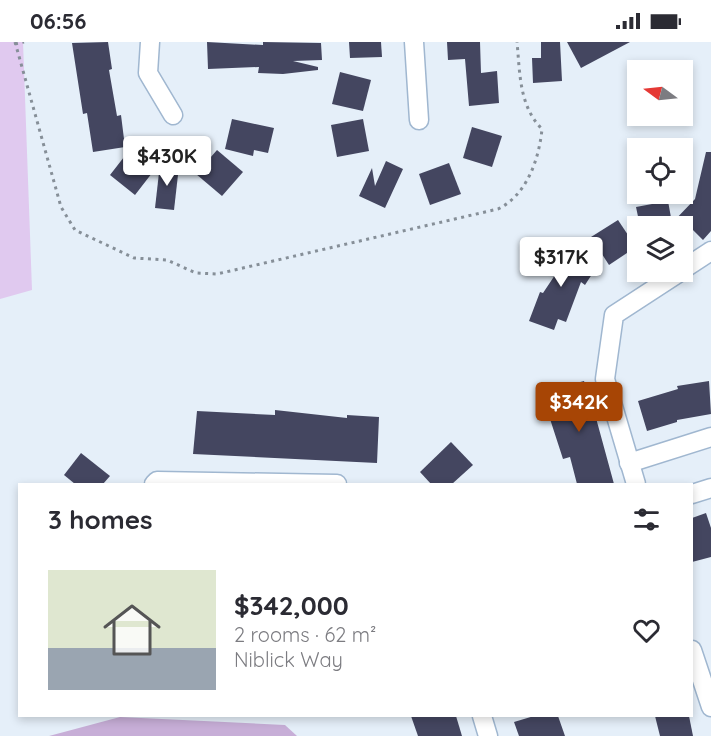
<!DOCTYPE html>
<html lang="en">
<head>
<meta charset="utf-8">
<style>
  body { margin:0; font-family:Quicksand,sans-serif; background:#f2f2f3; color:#2b2b33; height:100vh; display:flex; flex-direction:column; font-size:22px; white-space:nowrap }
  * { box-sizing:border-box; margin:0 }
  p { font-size:20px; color:#7c7c81 }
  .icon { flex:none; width:33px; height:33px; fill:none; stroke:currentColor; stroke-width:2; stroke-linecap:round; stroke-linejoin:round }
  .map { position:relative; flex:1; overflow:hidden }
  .sheet { position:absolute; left:18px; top:441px; width:675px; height:234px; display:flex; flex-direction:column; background:#fff; border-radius:0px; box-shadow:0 3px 9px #0003 }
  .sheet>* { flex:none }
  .needle { width:39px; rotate:285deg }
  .buttons { position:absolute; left:627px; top:18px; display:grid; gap:12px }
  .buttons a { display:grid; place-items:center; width:66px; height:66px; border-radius:0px; background:#fff; box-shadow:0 3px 9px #0003; font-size:30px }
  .price { position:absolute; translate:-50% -51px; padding:0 14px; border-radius:6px; background:#fff; color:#222; font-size:20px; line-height:39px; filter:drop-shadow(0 2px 3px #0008) }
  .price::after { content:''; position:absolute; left:50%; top:36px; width:18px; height:14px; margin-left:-9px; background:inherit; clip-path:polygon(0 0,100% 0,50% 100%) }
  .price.on { background:#a74505; color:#fff }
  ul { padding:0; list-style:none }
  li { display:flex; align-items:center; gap:18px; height:150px; padding:0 30px }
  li+li { border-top:2px solid #e1e1e2 }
  li span { display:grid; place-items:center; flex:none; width:168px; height:120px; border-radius:0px; color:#555 }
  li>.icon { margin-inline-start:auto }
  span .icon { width:72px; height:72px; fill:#fffc; stroke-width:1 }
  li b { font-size:26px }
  h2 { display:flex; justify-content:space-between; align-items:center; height:72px; padding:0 30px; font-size:26px }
  .status { display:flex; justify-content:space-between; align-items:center; height:42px; padding:0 30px; background:#fff; direction:ltr }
  .status svg { height:16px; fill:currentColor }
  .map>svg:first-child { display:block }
  .green { fill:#e0c9ef }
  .forest { fill:#c7aed7 }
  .building { fill:#444660 }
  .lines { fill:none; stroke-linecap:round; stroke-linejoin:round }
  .minor-casing { stroke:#a0b7d0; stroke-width:21 }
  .path { stroke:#868f98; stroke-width:3; stroke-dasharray:3 4.5; stroke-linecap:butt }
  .minor { stroke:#fff; stroke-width:18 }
</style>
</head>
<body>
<div class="status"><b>06:56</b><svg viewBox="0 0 49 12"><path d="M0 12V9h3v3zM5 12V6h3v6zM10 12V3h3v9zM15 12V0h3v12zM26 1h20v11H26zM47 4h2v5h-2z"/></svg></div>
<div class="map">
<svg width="711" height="694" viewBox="0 0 711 694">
  <rect width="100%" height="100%" fill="#e5eff9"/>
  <path class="green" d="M0 0H23L32 248 0 257Z"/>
  <path class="forest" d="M120 675 285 683 297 694H49Z"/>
  <g class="building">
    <path d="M108 0 112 27 109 28 117 74 121 73 125 105 93 110 87 71 83 72 72 1Z"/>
    <path d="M207 0 263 3V0L321 1 322 18 293 19 318 25V28L283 32 258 31 259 25 208 27Z"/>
    <path d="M349 0H381L382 15 350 16Z"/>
    <path d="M447 0H480L481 31 497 29 499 61 469 64 465 17 448 18Z"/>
    <path d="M541 0H560L562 39 533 41 532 16H541Z"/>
    <path d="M567 0H630L581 26Z"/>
    <path d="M340 30 371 38 363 69 332 62Z"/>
    <path d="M232 77 274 86 268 111 254 108 253 114 225 107Z"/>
    <path d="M363 77 369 109 337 115 331 83Z"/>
    <path d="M472 85 502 94 492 125 463 116Z"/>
    <path d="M131 106 149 121 159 122 135 153 110 133Z"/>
    <path d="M217 108 243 130 222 154 196 132Z"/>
    <path d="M706 110H711V189L703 198 689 184H640L636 165 668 159 672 181 695 157Z"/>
    <path d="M386 119 403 127 385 166 359 154 372 126 375 144Z"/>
    <path d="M449 121 461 152 430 163 419 132Z"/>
    <path d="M160 122 179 124 174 168 155 166Z"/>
    <path d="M618 178 636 205 609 223 591 195Z"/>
    <path d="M561 201 596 226 585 243 581 240 566 280 558 277 554 288 529 279 540 250 543 251 557 230 546 223Z"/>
    <path d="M584 339 596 376 614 442H577L570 415 563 417 551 380 543 350Z"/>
    <path d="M709 339 711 372 677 378V380L647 389 638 359 678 347 677 344Z"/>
    <path d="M275 368 347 376V373L379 375 377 421 193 412 197 369 275 373Z"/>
    <path d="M451 400 473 423 452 442H431L420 430Z"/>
    <path d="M81 411 110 434 103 442H75L64 433Z"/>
    <path d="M706 471 711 486V515L692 520V476Z"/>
    <path d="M411 674H456L462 694H418Z"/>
    <path d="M534 674H558L565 694H519L514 680Z"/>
    <path d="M655 674H689L693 694H660Z"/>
  </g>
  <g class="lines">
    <defs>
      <g id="minor">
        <path d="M150 0 148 31 173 73"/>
        <path d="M414 0 419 78"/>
        <path d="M682 228 711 209"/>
        <path d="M629 421 711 395"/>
        <path d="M154 442 157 439 337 442"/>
        <path d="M636 442 605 337 614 273 680 230"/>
        <path d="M692 452 711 446"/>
        <path d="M692 608 711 665"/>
        <path d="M482 674 488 694"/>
      </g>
    </defs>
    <use href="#minor" class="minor-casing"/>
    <g class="path">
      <path d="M15 0 61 165 75 188 134 216 167 218 196 231 217 232 498 167C527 153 539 117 542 87 519 64 520 31 517 0"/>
      <path d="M15 2 24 0"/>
    </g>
    <use href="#minor" class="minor"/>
  </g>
</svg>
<div class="buttons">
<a><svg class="needle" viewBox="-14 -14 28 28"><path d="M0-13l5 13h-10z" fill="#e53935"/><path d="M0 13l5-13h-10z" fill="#7c7c81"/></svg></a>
<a><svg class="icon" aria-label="locate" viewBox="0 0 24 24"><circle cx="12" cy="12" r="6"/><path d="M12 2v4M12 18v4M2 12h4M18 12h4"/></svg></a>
<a><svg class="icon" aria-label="layers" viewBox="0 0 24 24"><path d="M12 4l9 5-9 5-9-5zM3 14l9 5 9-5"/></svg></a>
</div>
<b class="price" style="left:167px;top:145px">$430K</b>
<b class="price" style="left:561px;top:246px">$317K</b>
<b class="price on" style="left:579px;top:391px">$342K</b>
<section class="sheet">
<h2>3 homes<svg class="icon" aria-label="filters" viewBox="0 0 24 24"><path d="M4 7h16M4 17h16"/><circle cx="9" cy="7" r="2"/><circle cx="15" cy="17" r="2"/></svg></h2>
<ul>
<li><span style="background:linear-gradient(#dfe7d0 65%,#9aa5b1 0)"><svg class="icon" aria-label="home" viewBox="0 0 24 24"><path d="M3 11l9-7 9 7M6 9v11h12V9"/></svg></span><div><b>$342,000</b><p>2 rooms · 62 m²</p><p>Niblick Way</p></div><svg class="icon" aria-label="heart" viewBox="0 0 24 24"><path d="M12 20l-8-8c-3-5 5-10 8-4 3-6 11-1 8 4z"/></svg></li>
</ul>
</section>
</div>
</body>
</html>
